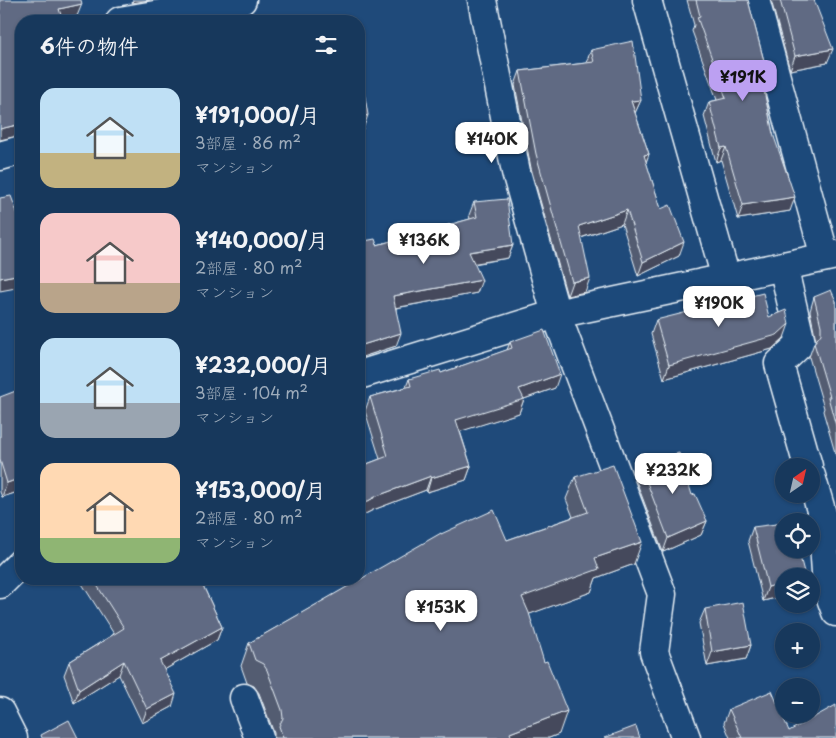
<!DOCTYPE html>
<html lang="ja">
<head>
<meta charset="utf-8">
<style>
  body { margin:0; font-family:"Playpen Sans","Klee One",sans-serif; background:#244365; color:#f1f3f6; height:100vh; display:flex; flex-direction:column; font-size:19px; white-space:nowrap }
  * { box-sizing:border-box; margin:0 }
  p { font-size:16px; color:#9eacbb }
  .icon { flex:none; width:28px; height:28px; fill:none; stroke:currentColor; stroke-width:2; stroke-linecap:round; stroke-linejoin:round }
  .map { position:relative; flex:1; overflow:hidden }
  .details { position:absolute; left:15px; top:15px; width:350px; height:570px; display:flex; flex-direction:column; background:#17385c; border-radius:20px; box-shadow:0 1px 4px #0004,0 0 0 1px #365272 }
  .details>* { flex:none }
  .needle { width:32px; rotate:34deg }
  .buttons { position:absolute; left:775px; top:458px; display:grid; gap:10px }
  .buttons a { display:grid; place-items:center; width:45px; height:45px; border-radius:50%; background:#17385c; box-shadow:0 1px 4px #0004,0 0 0 1px #365272; font-size:25px }
  .price { position:absolute; translate:-50% -42px; padding:0 11px; border-radius:10px; background:#fff; color:#222; font-size:16px; line-height:32px; filter:drop-shadow(0 1px 2px #0008) }
  .price::after { content:''; position:absolute; left:50%; top:30px; width:15px; height:11px; margin-left:-8px; background:inherit; clip-path:polygon(0 0,100% 0,50% 100%) }
  .price.selected { background:#bca0f2; color:#111 }
  ul { padding:0; list-style:none }
  li { display:flex; align-items:center; gap:15px; height:125px; padding:0 25px }
  li span { display:grid; place-items:center; flex:none; width:140px; height:100px; border-radius:15px; color:#555 }
  li>.icon { margin-inline-start:auto }
  span .icon { width:60px; height:60px; fill:#fffc; stroke-width:1 }
  li b { font-size:21px }
  h2 { display:flex; justify-content:space-between; align-items:center; height:60px; padding:0 25px; font-size:21px }
  .map>svg:first-child { display:block }
  .lines { fill:none; stroke-linecap:round; stroke-linejoin:round }
  .street-casing { stroke:#e8f1f8; stroke-width:31 }
  .street { stroke:#1f4a7a; stroke-width:28 }
  .wall { fill:#535b71; stroke:#e8f1f8 }
  .shaded-wall { fill:#444a5c; stroke:#e8f1f8 }
  .building { fill:#616a83; stroke:#e8f1f8 }
</style>
</head>
<body>
<div class="map">
<svg width="836" height="738" viewBox="0 0 836 738">
  <rect width="100%" height="100%" fill="#1f4a7a"/>
  <filter id="ink" filterUnits="userSpaceOnUse"><feTurbulence type="fractalNoise" baseFrequency=".02" numOctaves="2"/><feDisplacementMap in="SourceGraphic" scale="10" xChannelSelector="R" yChannelSelector="G"/><feConvolveMatrix kernelMatrix="1 2 1 2 8 2 1 2 1" color-interpolation-filters="sRGB"/></filter>
  <g filter="url(#ink)">
    <g class="lines">
      <defs>
        <g id="street">
          <path d="M482 0 516 172 556 314 662 594 654 652 686 738"/>
          <path d="M647 0 726 278"/>
          <path d="M755 0 825 257"/>
          <path d="M120 21 242 0"/>
          <path d="M0 156 21 150"/>
          <path d="M783 266 801 343 779 364 808 466"/>
          <path d="M359 375 556 314 836 255"/>
          <path d="M811 476 822 514 827 587 836 612"/>
          <path d="M0 584 21 563"/>
          <path d="M244 698 259 738"/>
          <path d="M0 712 13 738"/>
        </g>
      </defs>
      <use href="#street" class="street-casing"/>
      <use href="#street" class="street"/>
    </g>
    <g class="wall">
      <path d="M687 0H748L764 61 760 73 790 211 738 219 721 160 716 162 704 116 709 102 717 100 692 31 694 25Z"/>
      <path d="M771 0H814L827 63 790 70Z"/>
      <path d="M591 50 641 100 635 113 649 154 646 162 661 209 679 256 638 276 622 224 581 238 585 292 567 296 531 168 515 85 520 71 586 63Z"/>
      <path d="M474 202 513 245 508 258 474 264 477 293 396 308V346L359 358V242L377 245 470 219 469 215Z"/>
      <path d="M814 297 836 301V456L823 411 824 408 809 357 814 343 816 340 810 311Z"/>
      <path d="M769 317 784 338 772 349 664 379 651 334 656 320Z"/>
      <path d="M510 342 555 388 524 399 519 413 460 431 471 466 466 480 427 492 426 490 373 510 359 517V467L380 459 365 411 370 397 406 387 409 379 441 373 507 350Z"/>
      <path d="M0 397 21 491 2 497 0 492Z"/>
      <path d="M640 464 692 495 707 521 701 535 663 552 635 478Z"/>
      <path d="M575 477 634 564 596 578 591 592 529 614 559 734 549 738H274V733L259 693 254 686 247 683 241 666 249 643 441 534 507 540 573 517 566 499Z"/>
      <path d="M753 527 784 576V596L763 601 748 541Z"/>
      <path d="M79 579H200L222 627 217 640 164 670 172 707 142 723 119 675 74 703 64 675 69 662 114 634Z"/>
      <path d="M705 609 751 645 746 659 707 666 699 623Z"/>
      <path d="M729 709 789 731 836 738H730L724 723Z"/>
    </g>
    <g class="shaded-wall">
      <path d="M133 0H150L132 3Z"/>
      <path d="M82 4 77 16 54 21 59 9Z"/>
      <path d="M833 49 827 63 790 70 795 56Z"/>
      <path d="M764 61 759 75 758 62Z"/>
      <path d="M641 100 635 113 631 101Z"/>
      <path d="M368 115 363 129 359 131V119Z"/>
      <path d="M21 124V135L0 140V129Z"/>
      <path d="M726 147 721 160 716 162 721 148Z"/>
      <path d="M649 154 644 168V155Z"/>
      <path d="M795 197 790 211 738 219 743 205Z"/>
      <path d="M627 210 622 224 574 240 579 226Z"/>
      <path d="M684 242 679 256 638 276 643 262Z"/>
      <path d="M513 245 508 258 464 265 469 252Z"/>
      <path d="M21 274V287L0 291V278Z"/>
      <path d="M590 278 585 292 567 296 572 282Z"/>
      <path d="M482 280 477 293 389 309 393 296Z"/>
      <path d="M789 324 784 338 772 349 664 379 669 365Z"/>
      <path d="M401 333 396 346 359 358V346Z"/>
      <path d="M560 374 555 388 524 399 519 413 452 434 456 420 519 389Z"/>
      <path d="M471 466 466 480 427 492 431 478Z"/>
      <path d="M431 476 426 490 373 510 359 517V506L377 496Z"/>
      <path d="M21 478V491L2 497 7 483Z"/>
      <path d="M707 521 701 535 663 552 668 538Z"/>
      <path d="M642 542 634 564 596 578 591 592 513 620 522 597 595 558Z"/>
      <path d="M784 583V596L763 601 768 587Z"/>
      <path d="M222 627 217 640 155 675 160 661Z"/>
      <path d="M751 645 746 659 707 666 712 652Z"/>
      <path d="M124 661 119 675 74 703 79 690Z"/>
      <path d="M176 694 172 707 142 723 147 709Z"/>
      <path d="M567 711 559 734 549 738H508L510 733Z"/>
    </g>
    <g class="building">
      <path d="M0 0H81L82 4 59 9 63 21H21V124L0 129Z"/>
      <path d="M696 0H748L764 61 758 62 773 134 795 197 743 205 726 147 721 148 709 102 726 98 697 17 700 16Z"/>
      <path d="M780 0H814L833 49 795 56Z"/>
      <path d="M633 41 641 100 631 101 649 154 644 155 661 209 670 205 684 242 643 262 627 210 579 226 590 278 572 282 536 154 520 71 594 62 591 50Z"/>
      <path d="M362 78 368 115 359 119V79Z"/>
      <path d="M11 196 21 223V274L0 278V198Z"/>
      <path d="M507 199 513 245 469 252 482 280 393 296 401 333 359 346V242L375 239 377 245 477 217 474 202Z"/>
      <path d="M831 290 836 301V426L828 397H830L814 343 821 334V326L814 297Z"/>
      <path d="M763 293 769 317 786 310 789 324 777 335 669 365 656 320Z"/>
      <path d="M544 330 560 374 519 389 524 399 456 420 471 466 431 478V476L377 496 359 506V467L388 456 370 397 411 386 409 379 440 370 441 373 512 348 510 342Z"/>
      <path d="M21 389V478L7 483 0 460V397Z"/>
      <path d="M679 453 692 495 695 494 707 521 668 538 640 464Z"/>
      <path d="M613 465 642 542 595 558 599 569 522 597 529 613 544 662 547 661 567 711 510 733 512 738H283L279 726 283 718 282 710 267 670 263 664 255 660 249 643 441 533V534L494 510 507 540 588 512 575 477Z"/>
      <path d="M784 523V549H798L805 576H784V583L768 587 753 527Z"/>
      <path d="M93 579H200L222 627 160 661 176 694 147 709 124 661 79 690 69 662 124 628Z"/>
      <path d="M743 602 751 645 712 652 705 609Z"/>
      <path d="M772 691 789 731 836 705V738H742L729 709Z"/>
      <path d="M69 720 78 738H42L41 735Z"/>
      <path d="M636 726 640 738H604Z"/>
    </g>
  </g>
</svg>
<div class="buttons">
<a><svg class="needle" viewBox="-14 -14 28 28"><path d="M0-13l5 13h-10z" fill="#e53935"/><path d="M0 13l5-13h-10z" fill="#9eacbb"/></svg></a>
<a><svg class="icon" aria-label="locate" viewBox="0 0 24 24"><circle cx="12" cy="12" r="6"/><path d="M12 2v4M12 18v4M2 12h4M18 12h4"/></svg></a>
<a><svg class="icon" aria-label="layers" viewBox="0 0 24 24"><path d="M12 4l9 5-9 5-9-5zM3 14l9 5 9-5"/></svg></a>
<a>+</a>
<a>−</a>
</div>
<b class="price selected" style="left:743px;top:102px">¥191K</b>
<b class="price" style="left:492px;top:164px">¥140K</b>
<b class="price" style="left:424px;top:265px">¥136K</b>
<b class="price" style="left:719px;top:328px">¥190K</b>
<b class="price" style="left:673px;top:495px">¥232K</b>
<b class="price" style="left:441px;top:632px">¥153K</b>
<section class="details">
<h2>6件の物件<svg class="icon" aria-label="filters" viewBox="0 0 24 24"><path d="M4 7h16M4 17h16"/><circle cx="9" cy="7" r="2"/><circle cx="15" cy="17" r="2"/></svg></h2>
<ul>
<li><span style="background:linear-gradient(#bfe0f5 65%,#c2b280 0)"><svg class="icon" aria-label="home" viewBox="0 0 24 24"><path d="M3 11l9-7 9 7M6 9v11h12V9"/></svg></span><div><b>¥191,000/月</b><p>3部屋 · 86 m²</p><p>マンション</p></div></li>
<li><span style="background:linear-gradient(#f6c9c9 70%,#b9a48a 0)"><svg class="icon" aria-label="home" viewBox="0 0 24 24"><path d="M3 11l9-7 9 7M6 9v11h12V9"/></svg></span><div><b>¥140,000/月</b><p>2部屋 · 80 m²</p><p>マンション</p></div></li>
<li><span style="background:linear-gradient(#bfe0f5 65%,#9aa5b1 0)"><svg class="icon" aria-label="home" viewBox="0 0 24 24"><path d="M3 11l9-7 9 7M6 9v11h12V9"/></svg></span><div><b>¥232,000/月</b><p>3部屋 · 104 m²</p><p>マンション</p></div></li>
<li><span style="background:linear-gradient(#ffd9b3 75%,#8fb573 0)"><svg class="icon" aria-label="home" viewBox="0 0 24 24"><path d="M3 11l9-7 9 7M6 9v11h12V9"/></svg></span><div><b>¥153,000/月</b><p>2部屋 · 80 m²</p><p>マンション</p></div></li>
</ul>
</section>
</div>
</body>
</html>
